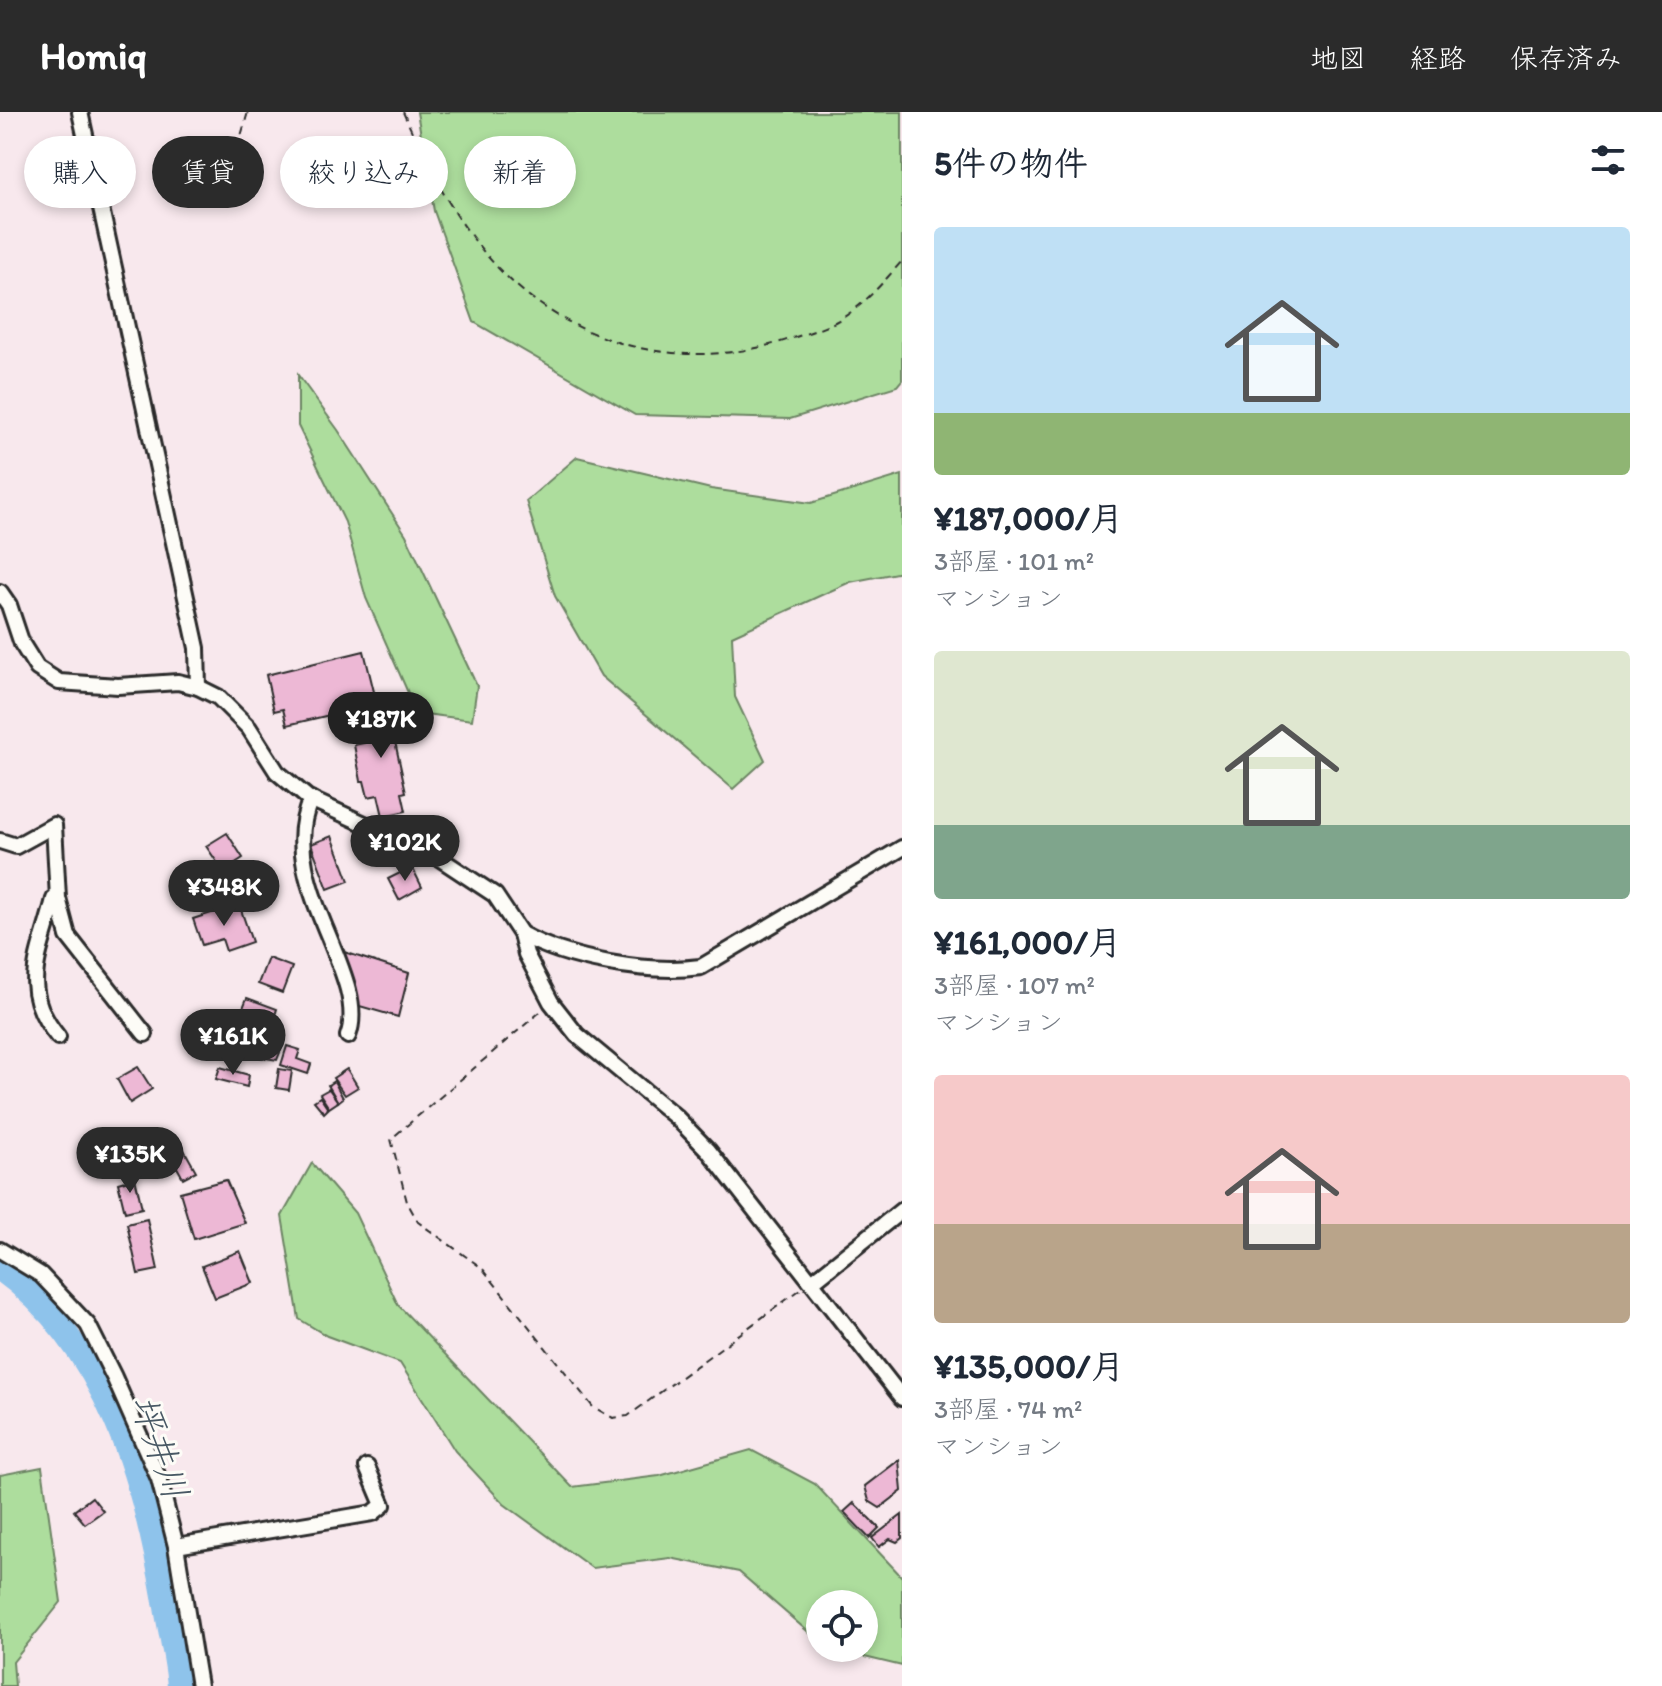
<!DOCTYPE html>
<html lang="ja">
<head>
<meta charset="utf-8">
<style>
  body { margin:0; font-family:Itim,"Klee One",sans-serif; background:#f6f6f7; color:#1f2937; height:100vh; display:flex; flex-direction:column; font-size:30px; white-space:nowrap }
  * { box-sizing:border-box; margin:0 }
  p { font-size:26px; color:#747a83 }
  .icon { flex:none; width:44px; height:44px; fill:none; stroke:currentColor; stroke-width:2; stroke-linecap:round; stroke-linejoin:round }
  .map { position:relative; flex:1; overflow:hidden }
  .details { display:flex; flex-direction:column; background:#fff; width:760px }
  .details>* { flex:none }
  .guide { position:absolute; left:24px; top:24px; width:758px; height:72px; display:flex; gap:16px }
  .controls { position:absolute; left:806px; top:1478px; display:grid; gap:16px }
  .controls a { display:grid; place-items:center; width:72px; height:72px; border-radius:50%; background:#fff; box-shadow:0 4px 12px #0003; font-size:40px }
  .price { position:absolute; translate:-50% -68px; padding:0 18px; border-radius:28px; background:#2b2b2b; color:#fff; font-size:26px; line-height:52px; filter:drop-shadow(0 2px 4px #0008) }
  .price::after { content:''; position:absolute; left:50%; top:48px; width:24px; height:18px; margin-left:-12px; background:inherit; clip-path:polygon(0 0,100% 0,50% 100%) }
  .price.current { background:#222; color:#fff }
  ul { padding:0; list-style:none }
  li { display:grid; align-content:center; gap:16px; height:424px; padding:0 32px }
  li span { display:grid; place-items:center; height:248px; border-radius:8px; color:#555 }
  li>.icon { margin-inline-start:auto }
  span .icon { width:144px; height:144px; fill:#fffc; stroke-width:1 }
  li b { font-size:34px }
  h2 { display:flex; justify-content:space-between; align-items:center; height:96px; padding:0 32px; font-size:34px }
  .tag { padding:0 28px; border-radius:36px; background:#fff; box-shadow:0 4px 12px #0003; font-size:28px; line-height:72px }
  .tag.current { background:#2b2b2b; color:#fff }
  header { display:flex; align-items:center; gap:48px; box-sizing:border-box; height:112px; padding:0 40px; background:#2b2b2b; color:#fff }
  header strong { font-size:38px }
  nav { display:flex; gap:44px; margin-inline-start:auto; font-size:28px }
  main { display:flex; flex:1; min-height:0 }
  .map>svg:first-child { display:block }
  .green { fill:#addd9d; stroke:#6c8464; stroke-width:2 }
  .lines { fill:none; stroke-linecap:round; stroke-linejoin:round }
  .river { stroke:#8ec3eb; stroke-width:24 }
  .building { fill:#edb8d5; stroke:#2b2b2b; stroke-width:2 }
  .street-casing { stroke:#2b2b2b; stroke-width:20 }
  .path { stroke:#2b2b2b; stroke-width:2; stroke-dasharray:8 6; stroke-linecap:butt }
  .street { stroke:#fdfcf7; stroke-width:14 }
  .labels { text-anchor:middle; dominant-baseline:central; stroke-width:6; stroke-linejoin:round; paint-order:stroke }
  .water-label { font-size:36px; font-style:italic; fill:#495965; stroke:#fdfcf7 }
</style>
</head>
<body>
<header>
<strong>Homiq</strong>
<nav><a>地図</a><a>経路</a><a>保存済み</a></nav>
</header>
<main>
<div class="map">
<svg width="902" height="1574" viewBox="0 0 902 1574">
  <rect width="100%" height="100%" fill="#f8e8ed"/>
  <filter id="ink" filterUnits="userSpaceOnUse"><feTurbulence type="fractalNoise" baseFrequency=".0125" numOctaves="2"/><feDisplacementMap in="SourceGraphic" scale="16" xChannelSelector="R" yChannelSelector="G"/><feConvolveMatrix kernelMatrix="1 2 1 2 8 2 1 2 1" color-interpolation-filters="sRGB"/></filter>
  <g filter="url(#ink)">
    <g class="green">
      <path d="M417 0H902V268L897 274 790 307 635 303 474 210 434 99Z"/>
      <path d="M298 263 338 318 406 423 477 574 472 608 417 601 366 486 345 410 298 314Z"/>
      <path d="M577 345 711 377 811 391 902 363V460L850 470 732 524 735 585 765 648 733 677 601 564 555 484 526 389Z"/>
      <path d="M312 1051 355 1101 398 1193 572 1375 659 1364 751 1338 815 1372 902 1465V1554L827 1536H864V1492H820V1530L739 1460 670 1446 592 1456 504 1392 455 1339 400 1251 327 1224 299 1207 282 1104Z"/>
      <path d="M42 1355 61 1490 13 1550 15 1574H0V1363Z"/>
    </g>
    <g class="lines">
      <path class="river" d="M0 1157C108 1234 145 1371 166 1495 170 1521 177 1548 179 1574"/>
    </g>
    <g class="building">
      <path d="M364 539 377 592 287 613 283 597 274 599 266 563Z"/>
      <path d="M387 593 406 680 402 681 406 699 383 704 378 683 368 685 364 669H361L354 633 364 631 358 599Z"/>
      <path d="M227 721 243 746 223 759 206 734Z"/>
      <path d="M332 724 349 769 328 777 311 732Z"/>
      <path d="M412 755 422 775 399 788 388 767Z"/>
      <path d="M239 792 252 830 226 839 222 827 202 833 193 807Z"/>
      <path d="M341 839 409 861 398 905 356 893Z"/>
      <path d="M268 846 292 855 282 881 258 872Z"/>
      <path d="M247 886 277 897 272 912 241 901Z"/>
      <path d="M265 924 284 930 277 948 259 945Z"/>
      <path d="M287 934 300 938 297 947 311 952 308 962 281 953Z"/>
      <path d="M138 955 152 977 130 991 117 967Z"/>
      <path d="M220 955 249 963 247 975 216 967Z"/>
      <path d="M279 957 292 959 289 978 276 976Z"/>
      <path d="M347 957 358 975 345 983 333 966Z"/>
      <path d="M334 969 343 986 338 990 328 973Z"/>
      <path d="M329 977 338 990 329 996 320 982Z"/>
      <path d="M320 985 328 997 324 1001 314 989Z"/>
      <path d="M178 1027 196 1059 183 1066 165 1034Z"/>
      <path d="M135 1066 142 1096 125 1100 118 1071Z"/>
      <path d="M226 1068 245 1111 194 1127 180 1080Z"/>
      <path d="M147 1107 158 1158 138 1162 127 1112Z"/>
      <path d="M240 1139 253 1171 215 1186 202 1154Z"/>
      <path d="M899 1348 902 1379 880 1396 869 1389 865 1374Z"/>
      <path d="M92 1385 103 1399 85 1412 74 1399Z"/>
      <path d="M854 1391 879 1416 869 1426 844 1400Z"/>
      <path d="M902 1403V1426L897 1430 890 1427 879 1435 872 1426Z"/>
    </g>
    <g class="lines">
      <defs>
        <g id="street">
          <path d="M80 0 197 536 198 575"/>
          <path d="M0 480 9 493 22 532 37 556 59 570 118 574 178 570 198 575 218 585 249 616 277 660 308 686 439 746 495 783 521 822 526 842 551 890 577 923 676 1005 708 1038 902 1286"/>
          <path d="M311 687C273 767 371 863 348 924"/>
          <path d="M0 729 16 734 54 713 58 786 68 824 145 922"/>
          <path d="M54 787C41 842 17 875 58 925"/>
          <path d="M521 822C568 848 648 862 701 855L902 736"/>
          <path d="M0 1138 41 1163 88 1213 114 1265 159 1367 176 1434 199 1574"/>
          <path d="M812 1170 902 1098"/>
          <path d="M176 1434 373 1401 383 1393 367 1355"/>
        </g>
      </defs>
      <use href="#street" class="street-casing"/>
      <g class="path">
        <path d="M403 0C428 56 457 114 501 159 578 237 687 261 790 227 810 220 833 214 851 200 870 186 886 167 902 149"/>
        <path d="M226 76 248 0"/>
        <path d="M540 900 391 1027 407 1090 418 1110 482 1156 593 1295 613 1306 628 1304 801 1177"/>
      </g>
      <use href="#street" class="street"/>
    </g>
  </g>
  <g class="labels">
    <g class="water-label">
      <text transform="translate(160 1335) rotate(71)">坪井川</text>
    </g>
  </g>
</svg>
<div class="controls">
<a><svg class="icon" aria-label="locate" viewBox="0 0 24 24"><circle cx="12" cy="12" r="6"/><path d="M12 2v4M12 18v4M2 12h4M18 12h4"/></svg></a>
</div>
<b class="price current" style="left:381px;top:648px">¥187K</b>
<b class="price" style="left:405px;top:771px">¥102K</b>
<b class="price" style="left:224px;top:816px">¥348K</b>
<b class="price" style="left:233px;top:965px">¥161K</b>
<b class="price" style="left:130px;top:1083px">¥135K</b>
<div class="guide">
<a class="tag">購入</a>
<a class="tag current">賃貸</a>
<a class="tag">絞り込み</a>
<a class="tag">新着</a>
</div>
</div>
<section class="details">
<h2>5件の物件<svg class="icon" aria-label="filters" viewBox="0 0 24 24"><path d="M4 7h16M4 17h16"/><circle cx="9" cy="7" r="2"/><circle cx="15" cy="17" r="2"/></svg></h2>
<ul>
<li><span style="background:linear-gradient(#bfe0f5 75%,#8fb573 0)"><svg class="icon" aria-label="home" viewBox="0 0 24 24"><path d="M3 11l9-7 9 7M6 9v11h12V9"/></svg></span><div><b>¥187,000/月</b><p>3部屋 · 101 m²</p><p>マンション</p></div></li>
<li><span style="background:linear-gradient(#dfe7d0 70%,#7fa58c 0)"><svg class="icon" aria-label="home" viewBox="0 0 24 24"><path d="M3 11l9-7 9 7M6 9v11h12V9"/></svg></span><div><b>¥161,000/月</b><p>3部屋 · 107 m²</p><p>マンション</p></div></li>
<li><span style="background:linear-gradient(#f6c9c9 60%,#b9a48a 0)"><svg class="icon" aria-label="home" viewBox="0 0 24 24"><path d="M3 11l9-7 9 7M6 9v11h12V9"/></svg></span><div><b>¥135,000/月</b><p>3部屋 · 74 m²</p><p>マンション</p></div></li>
</ul>
</section>
</main>
</body>
</html>
